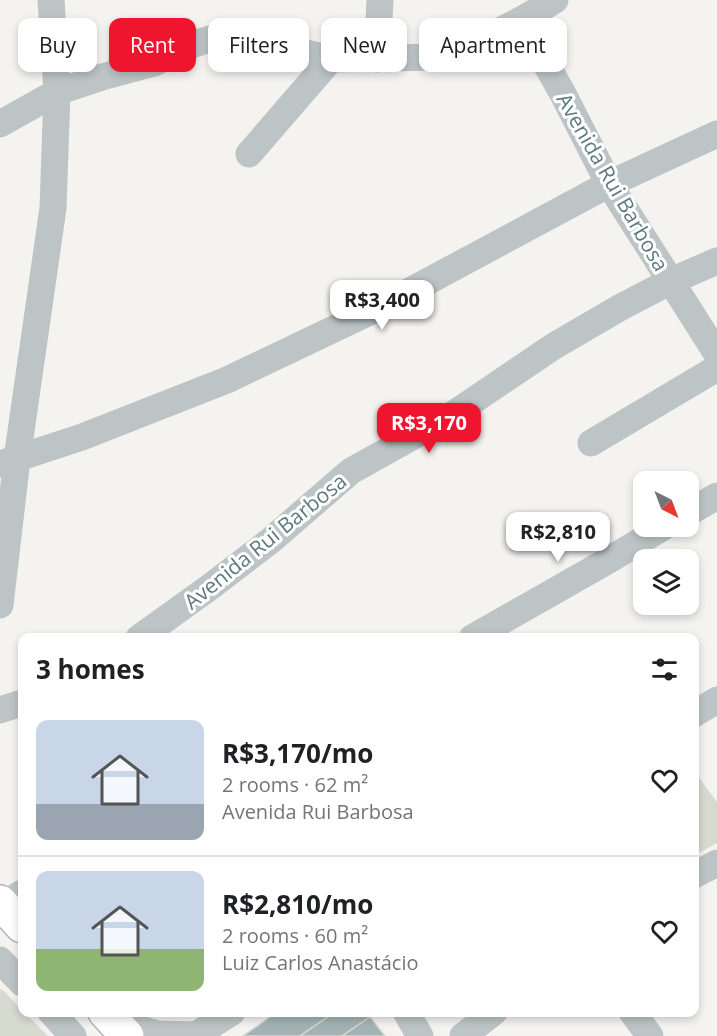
<!DOCTYPE html>
<html lang="en">
<head>
<meta charset="utf-8">
<style>
  body { margin:0; font-family:"Open Sans",sans-serif; background:#f6f6f6; color:#202124; height:100vh; display:flex; flex-direction:column; font-size:22px; white-space:nowrap }
  * { box-sizing:border-box; margin:0 }
  p { font-size:20px; color:#757577 }
  .icon { flex:none; width:33px; height:33px; fill:none; stroke:currentColor; stroke-width:2; stroke-linecap:round; stroke-linejoin:round }
  .map { position:relative; flex:1; overflow:hidden }
  .details { position:absolute; left:18px; top:633px; width:681px; height:384px; display:flex; flex-direction:column; background:#fff; border-radius:12px; box-shadow:0 3px 9px #0003 }
  .details>* { flex:none }
  .guide { position:absolute; left:18px; top:18px; width:681px; height:54px; display:flex; gap:12px }
  .needle { width:39px; rotate:138deg }
  .tools { position:absolute; left:633px; top:471px; display:grid; gap:12px }
  .tools a { display:grid; place-items:center; width:66px; height:66px; border-radius:12px; background:#fff; box-shadow:0 3px 9px #0003; font-size:30px }
  .price { position:absolute; translate:-50% -51px; padding:0 14px; border-radius:12px; background:#fff; color:#222; font-size:20px; line-height:39px; filter:drop-shadow(0 2px 3px #0008) }
  .price::after { content:''; position:absolute; left:50%; top:36px; width:18px; height:14px; margin-left:-9px; background:inherit; clip-path:polygon(0 0,100% 0,50% 100%) }
  .price.current { background:#f0152f; color:#fff }
  ul { padding:0; list-style:none }
  li { display:flex; align-items:center; gap:18px; height:150px; padding:0 18px }
  li+li { border-top:2px solid #e0e0e0 }
  li span { display:grid; place-items:center; flex:none; width:168px; height:120px; border-radius:12px; color:#555 }
  li>.icon { margin-inline-start:auto }
  span .icon { width:72px; height:72px; fill:#fffc; stroke-width:1 }
  li b { font-size:26px }
  h2 { display:flex; justify-content:space-between; align-items:center; height:72px; padding:0 18px; font-size:26px }
  .tag { padding:0 21px; border-radius:12px; background:#fff; box-shadow:0 3px 9px #0003; font-size:21px; line-height:54px }
  .tag.current { background:#f0152f; color:#fff }
  .map>svg:first-child { display:block }
  .green { fill:#d7dacf }
  .building { fill:#a3b3b3; stroke:#d6d5d3; stroke-width:1.5 }
  .lines { fill:none; stroke-linecap:round; stroke-linejoin:round }
  .highway-casing { stroke:#afb7b8; stroke-width:36 }
  .minor { stroke:#bcc4c5; stroke-width:27 }
  .highway { stroke:#fff; stroke-width:33 }
  .labels { text-anchor:middle; dominant-baseline:central; stroke-width:6; stroke-linejoin:round; paint-order:stroke }
  .street-label { font-size:21px; fill:#5d7b7e; stroke:#fff }
</style>
</head>
<body>
<div class="map">
<svg width="717" height="1036" viewBox="0 0 717 1036">
  <rect width="100%" height="100%" fill="#f5f3f0"/>
  <g class="green">
    <path d="M694 771 717 802V843L695 855Z"/>
    <path d="M0 989 4 991 22 1010V1012L25 1013 48 1036H0Z"/>
  </g>
  <g class="building">
    <path d="M277 1012H335L300 1036H243Z"/>
    <path d="M335 1012H367L370 1017 342 1036H300Z"/>
    <path d="M370 1017 385 1036H342Z"/>
  </g>
  <g class="lines">
    <defs>
      <g id="highway">
        <path d="M0 902 22 926"/>
        <path d="M105 1012 127 1036"/>
      </g>
    </defs>
    <use href="#highway" class="highway-casing"/>
    <g class="minor">
      <path d="M521 20 563 94 609 184 717 354"/>
      <path d="M377 59 380 0"/>
      <path d="M0 124 57 92 102 77 154 63 194 44 210 39 225 36 242 38 331 59 438 57 460 51 521 20 555 0"/>
      <path d="M249 154 331 59"/>
      <path d="M591 443 717 368"/>
      <path d="M0 464 82 437 227 380 382 306 609 184 717 134"/>
      <path d="M688 513 717 496"/>
      <path d="M0 605 17 459 53 208 57 92 51 0"/>
      <path d="M139 638 210 587 270 541 351 471 455 413 554 346 621 307 671 281 717 261"/>
      <path d="M472 638 609 560 665 526"/>
      <path d="M0 710 22 703"/>
      <path d="M694 714 717 700"/>
      <path d="M694 875 717 863"/>
      <path d="M2 905 22 893"/>
      <path d="M0 960 22 983"/>
      <path d="M51 1012 73 1036"/>
      <path d="M406 1012 420 1036"/>
      <path d="M632 1012 650 1036"/>
      <path d="M114 1021 157 1034 196 1035 232 1012"/>
      <path d="M463 1036 494 1012"/>
    </g>
    <use href="#highway" class="highway"/>
  </g>
  <g class="labels">
    <g class="street-label">
      <text transform="translate(613 182) rotate(60)">Avenida Rui Barbosa</text>
      <text transform="translate(265 541) rotate(-39)">Avenida Rui Barbosa</text>
    </g>
  </g>
</svg>
<div class="tools">
<a><svg class="needle" viewBox="-14 -14 28 28"><path d="M0-13l5 13h-10z" fill="#e53935"/><path d="M0 13l5-13h-10z" fill="#757577"/></svg></a>
<a><svg class="icon" aria-label="layers" viewBox="0 0 24 24"><path d="M12 4l9 5-9 5-9-5zM3 14l9 5 9-5"/></svg></a>
</div>
<b class="price" style="left:382px;top:331px">R$3,400</b>
<b class="price current" style="left:429px;top:454px">R$3,170</b>
<b class="price" style="left:558px;top:563px">R$2,810</b>
<div class="guide">
<a class="tag">Buy</a>
<a class="tag current">Rent</a>
<a class="tag">Filters</a>
<a class="tag">New</a>
<a class="tag">Apartment</a>
</div>
<section class="details">
<h2>3 homes<svg class="icon" aria-label="filters" viewBox="0 0 24 24"><path d="M4 7h16M4 17h16"/><circle cx="9" cy="7" r="2"/><circle cx="15" cy="17" r="2"/></svg></h2>
<ul>
<li><span style="background:linear-gradient(#c9d6e8 70%,#9aa5b1 0)"><svg class="icon" aria-label="home" viewBox="0 0 24 24"><path d="M3 11l9-7 9 7M6 9v11h12V9"/></svg></span><div><b>R$3,170/mo</b><p>2 rooms · 62 m²</p><p>Avenida Rui Barbosa</p></div><svg class="icon" aria-label="heart" viewBox="0 0 24 24"><path d="M12 20l-8-8c-3-5 5-10 8-4 3-6 11-1 8 4z"/></svg></li>
<li><span style="background:linear-gradient(#c9d6e8 65%,#8fb573 0)"><svg class="icon" aria-label="home" viewBox="0 0 24 24"><path d="M3 11l9-7 9 7M6 9v11h12V9"/></svg></span><div><b>R$2,810/mo</b><p>2 rooms · 60 m²</p><p>Luiz Carlos Anastácio</p></div><svg class="icon" aria-label="heart" viewBox="0 0 24 24"><path d="M12 20l-8-8c-3-5 5-10 8-4 3-6 11-1 8 4z"/></svg></li>
</ul>
</section>
</div>
</body>
</html>
